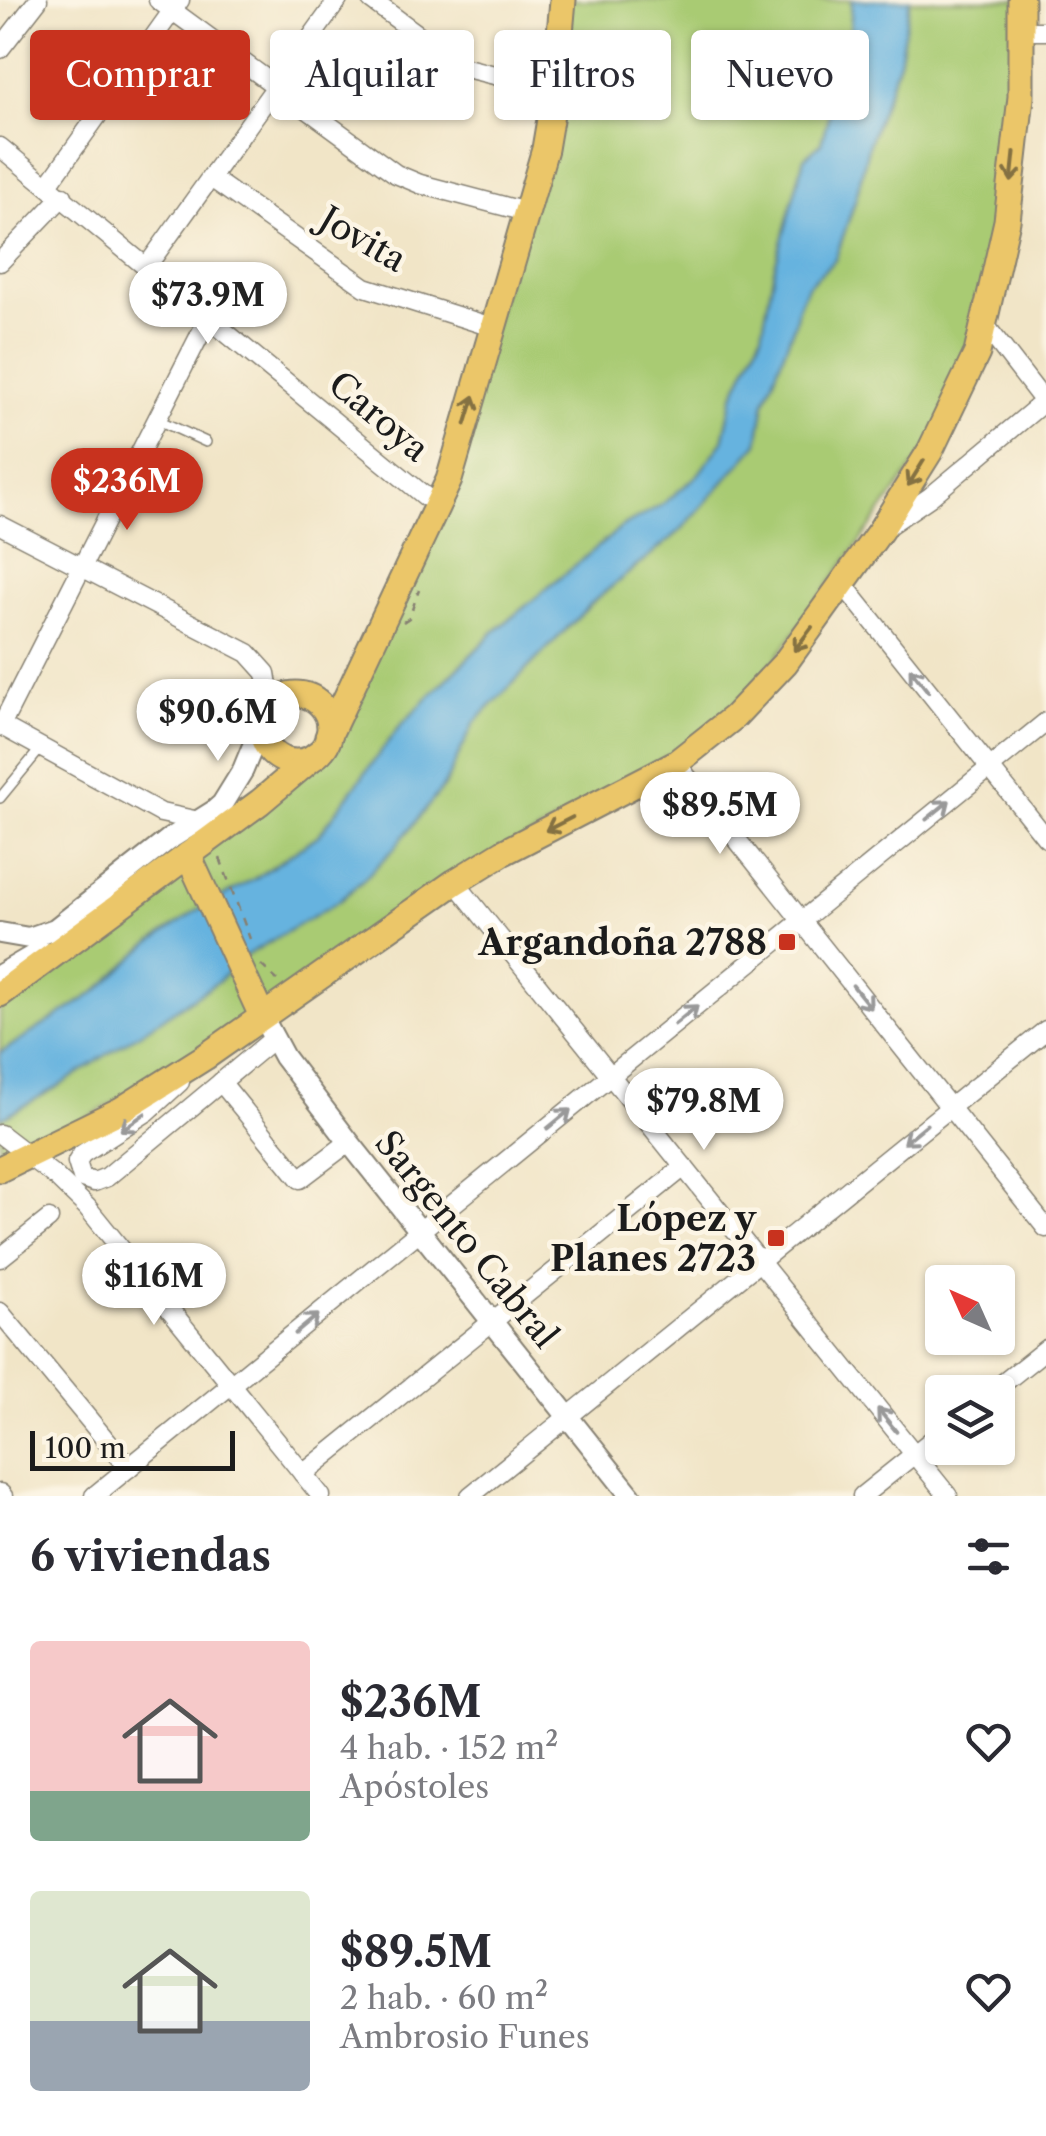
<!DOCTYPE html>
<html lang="es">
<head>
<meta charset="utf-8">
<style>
  body { margin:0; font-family:"Libre Caslon Text",serif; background:#f2f2f3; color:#2b2b33; height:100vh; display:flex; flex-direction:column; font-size:38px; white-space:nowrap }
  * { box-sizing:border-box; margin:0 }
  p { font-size:32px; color:#7c7c81 }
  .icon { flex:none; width:55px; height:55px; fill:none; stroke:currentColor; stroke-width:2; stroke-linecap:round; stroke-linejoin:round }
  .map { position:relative; height:1496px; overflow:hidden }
  .drawer { display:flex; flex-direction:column; background:#fff; flex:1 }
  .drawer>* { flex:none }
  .top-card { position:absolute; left:30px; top:30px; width:988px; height:90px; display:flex; gap:20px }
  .needle { width:65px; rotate:315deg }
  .buttons { position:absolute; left:925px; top:1265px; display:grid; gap:20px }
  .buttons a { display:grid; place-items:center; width:90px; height:90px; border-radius:10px; background:#fff; box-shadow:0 2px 8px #0004; font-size:50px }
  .scale { position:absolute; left:30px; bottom:25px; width:205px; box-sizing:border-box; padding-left:10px; border:5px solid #1c1c1c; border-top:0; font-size:28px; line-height:35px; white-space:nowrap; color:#1c1c1c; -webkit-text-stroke:8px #fcf5e5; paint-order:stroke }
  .price { position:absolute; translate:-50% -85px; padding:0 22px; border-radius:35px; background:#fff; color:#222; font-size:32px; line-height:65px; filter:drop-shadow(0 2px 5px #0008) }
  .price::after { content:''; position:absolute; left:50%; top:60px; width:30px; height:22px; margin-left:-15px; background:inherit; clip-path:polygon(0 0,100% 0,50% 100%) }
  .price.selected { background:#c8321e; color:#fff }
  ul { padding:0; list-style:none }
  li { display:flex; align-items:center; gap:30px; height:250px; padding:0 30px }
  li span { display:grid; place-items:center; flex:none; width:280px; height:200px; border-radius:10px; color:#555 }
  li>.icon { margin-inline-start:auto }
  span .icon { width:120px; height:120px; fill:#fffc; stroke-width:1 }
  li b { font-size:42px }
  h2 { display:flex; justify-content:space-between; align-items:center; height:120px; padding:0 30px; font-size:42px }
  .chip { padding:0 35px; border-radius:10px; background:#fff; box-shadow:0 2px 8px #0004; font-size:35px; line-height:90px }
  .chip.selected { background:#c8321e; color:#fff }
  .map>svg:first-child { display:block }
  .green { fill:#a9cb73; stroke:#627448; stroke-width:2.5 }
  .water { fill:#66b3df; stroke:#41687e; stroke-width:2.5 }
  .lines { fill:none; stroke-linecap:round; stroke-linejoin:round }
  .service-casing { stroke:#868072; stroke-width:12 }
  .minor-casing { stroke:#868072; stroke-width:21 }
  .tertiary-casing { stroke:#868072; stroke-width:24 }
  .primary-casing { stroke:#868072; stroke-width:29 }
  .path { stroke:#868072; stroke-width:2.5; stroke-dasharray:8 8; stroke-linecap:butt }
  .service { stroke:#fff; stroke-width:9 }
  .minor { stroke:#fff; stroke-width:18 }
  .tertiary { stroke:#fff; stroke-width:20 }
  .primary { stroke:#ebc669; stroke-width:25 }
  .oneway { stroke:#847142 }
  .oneway2 { stroke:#999 }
  .poi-dot { fill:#c8321e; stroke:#fcf5e5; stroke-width:4 }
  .labels { text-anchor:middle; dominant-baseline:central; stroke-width:9; stroke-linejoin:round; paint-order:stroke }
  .street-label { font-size:35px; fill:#1c1c1c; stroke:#fcf5e5 }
  .poi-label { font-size:35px; font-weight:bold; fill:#1c1c1c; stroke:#fcf5e5; text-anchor:end }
</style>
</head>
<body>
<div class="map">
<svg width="1046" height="1496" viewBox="0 0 1046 1496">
  <rect width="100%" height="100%" fill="#fcf5e5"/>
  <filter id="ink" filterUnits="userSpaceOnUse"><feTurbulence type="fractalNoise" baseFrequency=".01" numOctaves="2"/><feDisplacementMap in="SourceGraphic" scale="20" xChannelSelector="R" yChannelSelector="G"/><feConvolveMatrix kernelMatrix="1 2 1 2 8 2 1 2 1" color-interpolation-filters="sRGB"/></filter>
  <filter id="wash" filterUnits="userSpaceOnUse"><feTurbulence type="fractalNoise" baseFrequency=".0048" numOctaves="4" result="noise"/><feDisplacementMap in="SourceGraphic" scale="40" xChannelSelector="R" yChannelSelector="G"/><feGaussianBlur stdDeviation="2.25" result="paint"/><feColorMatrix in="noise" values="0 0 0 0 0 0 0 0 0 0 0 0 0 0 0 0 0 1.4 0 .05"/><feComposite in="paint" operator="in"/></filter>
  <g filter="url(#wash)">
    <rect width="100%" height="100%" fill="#f1e5c7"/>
    <g class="green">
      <path d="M563 0H852L850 36 821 144 804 159 774 270 762 334 733 397 723 441 698 475 662 505 622 527 494 632 400 726 319 835 254 879 193 913 149 944 96 992 0 1053V994L309 759 441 503 526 212Z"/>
      <path d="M910 0H1021L1007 221 945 423 734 717 504 852 262 1016 0 1169V1119L59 1086 242 958 339 901 363 880 444 786 473 723 594 601 680 531 758 443 765 401 795 323 798 307 807 286 835 260 856 198 869 143 899 61Z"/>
    </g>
    <path class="water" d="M852 0H910L899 61 869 143 856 198 835 260 807 286 798 307 795 323 765 401 758 443 680 531 594 601 474 723 444 786 393 850 363 880 339 901 242 958 219 981 59 1086 0 1119V1053L96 992 149 944 193 913 254 879 319 835 400 726 494 632 622 527 662 505 698 475 723 441 733 397 762 334 774 270 804 158 821 143 850 36Z"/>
  </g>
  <g filter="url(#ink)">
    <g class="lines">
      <defs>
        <g id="service">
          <path d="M158 420 206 442"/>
          <path d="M0 798 41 748"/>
        </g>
        <g id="minor">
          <path d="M158 0 396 174 420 184 526 212"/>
          <path d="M371 0 462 67 555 90"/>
          <path d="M1023 31H1046"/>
          <path d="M0 49 38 0"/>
          <path d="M0 147 426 497 441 503"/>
          <path d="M211 178 365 287 495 328"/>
          <path d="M48 185 180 0"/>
          <path d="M0 262 63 196"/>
          <path d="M147 266 338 0"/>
          <path d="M985 325 1046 404"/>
          <path d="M0 525 248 653 266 673 271 704"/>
          <path d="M886 527 930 497 1046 400"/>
          <path d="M843 584 1046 838"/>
          <path d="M0 725 161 813 199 821"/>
          <path d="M1 726 209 317"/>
          <path d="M676 763 1046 1228"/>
          <path d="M455 882 948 1496"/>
          <path d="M180 1082 147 1112 82 1154 77 1162 82 1178 94 1182 107 1177 273 1039"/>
          <path d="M221 1082 300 1179 349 1142"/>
          <path d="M0 1134 56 1177 87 1207 321 1496"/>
          <path d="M0 1258 49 1219"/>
          <path d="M0 1312 129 1468"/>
          <path d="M992 1392 1046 1349"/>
          <path d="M303 1474 684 1167"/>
          <path d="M0 1493 3 1496"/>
          <path d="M94 1496 1046 722"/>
          <path d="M470 1496 1046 1030"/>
          <path d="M862 1496 942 1432"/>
        </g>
        <g id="tertiary">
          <path d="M0 933 29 938 55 929 168 840 214 811 222 804 243 770 261 726"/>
          <path d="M0 975 41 951"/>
          <path d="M262 1016 284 1057 349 1142 631 1496"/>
        </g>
        <g id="primary">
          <circle cx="296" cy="728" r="34"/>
          <path d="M328 737 449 480 545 149 555 90 563 0"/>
          <path d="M188 855 262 1016"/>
          <path d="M0 994 260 802 317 754"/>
          <path d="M0 1169 121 1110 205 1057 455 882 504 852 676 763 734 717 785 663 880 531 930 451 977 353 1007 221 1021 97V0"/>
        </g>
      </defs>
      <use href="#service" class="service-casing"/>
      <use href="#minor" class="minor-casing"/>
      <use href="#tertiary" class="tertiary-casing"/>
      <use href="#primary" class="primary-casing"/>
      <g class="path">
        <path d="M403 622 409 618 419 590"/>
        <path d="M220 858 250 939"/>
        <path d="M261 965 277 980"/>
      </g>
      <use href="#service" class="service"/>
      <use href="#minor" class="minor"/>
      <use href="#tertiary" class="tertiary"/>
      <use href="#primary" class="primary"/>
    </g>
    <defs><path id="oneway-shaft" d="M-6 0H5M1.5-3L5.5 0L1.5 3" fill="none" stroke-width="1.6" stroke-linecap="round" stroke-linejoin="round" transform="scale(2.5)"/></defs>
    <g class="oneway">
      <use href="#oneway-shaft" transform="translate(1013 167) rotate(96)"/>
      <use href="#oneway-shaft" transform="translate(470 410) rotate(-73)"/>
      <use href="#oneway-shaft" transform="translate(916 473) rotate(122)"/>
      <use href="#oneway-shaft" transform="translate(803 639) rotate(127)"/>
      <use href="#oneway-shaft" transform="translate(559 824) rotate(153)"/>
    </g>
    <g class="oneway2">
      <use href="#oneway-shaft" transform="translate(919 680) rotate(-128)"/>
      <use href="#oneway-shaft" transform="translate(938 810) rotate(-39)"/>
      <use href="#oneway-shaft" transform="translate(862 997) rotate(51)"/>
      <use href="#oneway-shaft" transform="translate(686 1015) rotate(-39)"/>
      <use href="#oneway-shaft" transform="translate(559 1119) rotate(-39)"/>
      <use href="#oneway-shaft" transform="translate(133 1122) rotate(145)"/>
      <use href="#oneway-shaft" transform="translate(915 1134) rotate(141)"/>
      <use href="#oneway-shaft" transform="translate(307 1324) rotate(-40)"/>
      <use href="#oneway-shaft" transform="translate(887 1420) rotate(-129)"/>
    </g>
  </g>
  <g class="poi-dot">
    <rect x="777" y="932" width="20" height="20" rx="5"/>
    <rect x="766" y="1228" width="20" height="20" rx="5"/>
  </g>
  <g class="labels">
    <g class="street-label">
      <text transform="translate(363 239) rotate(30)">Jovita</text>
      <text transform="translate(379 416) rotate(40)">Caroya</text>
      <text transform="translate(467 1239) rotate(51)">Sargento Cabral</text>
    </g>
    <g class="poi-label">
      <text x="767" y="942">Argandoña 2788</text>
      <text x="756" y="1218">López y<tspan x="756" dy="40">Planes 2723</tspan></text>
    </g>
  </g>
</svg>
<div class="buttons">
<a><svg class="needle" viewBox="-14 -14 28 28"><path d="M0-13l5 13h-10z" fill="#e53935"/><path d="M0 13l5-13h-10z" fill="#7c7c81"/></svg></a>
<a><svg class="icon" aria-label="layers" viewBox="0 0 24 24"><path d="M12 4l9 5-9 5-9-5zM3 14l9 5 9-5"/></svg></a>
</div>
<div class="scale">100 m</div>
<b class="price" style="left:208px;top:347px">$73.9M</b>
<b class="price selected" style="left:127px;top:533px">$236M</b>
<b class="price" style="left:218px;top:764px">$90.6M</b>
<b class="price" style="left:720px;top:857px">$89.5M</b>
<b class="price" style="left:704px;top:1153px">$79.8M</b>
<b class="price" style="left:154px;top:1328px">$116M</b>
<div class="top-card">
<a class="chip selected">Comprar</a>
<a class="chip">Alquilar</a>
<a class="chip">Filtros</a>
<a class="chip">Nuevo</a>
</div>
</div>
<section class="drawer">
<h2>6 viviendas<svg class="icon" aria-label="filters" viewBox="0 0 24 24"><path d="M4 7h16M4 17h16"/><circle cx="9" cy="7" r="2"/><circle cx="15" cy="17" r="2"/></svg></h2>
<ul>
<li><span style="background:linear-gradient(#f6c9c9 75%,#7fa58c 0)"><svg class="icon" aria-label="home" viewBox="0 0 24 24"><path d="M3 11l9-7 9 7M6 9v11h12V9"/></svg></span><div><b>$236M</b><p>4 hab. · 152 m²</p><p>Apóstoles</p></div><svg class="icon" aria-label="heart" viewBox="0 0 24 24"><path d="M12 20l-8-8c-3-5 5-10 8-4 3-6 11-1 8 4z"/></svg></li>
<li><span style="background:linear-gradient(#dfe7d0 65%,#9aa5b1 0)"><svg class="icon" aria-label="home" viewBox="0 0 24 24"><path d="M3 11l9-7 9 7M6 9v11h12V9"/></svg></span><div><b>$89.5M</b><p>2 hab. · 60 m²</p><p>Ambrosio Funes</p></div><svg class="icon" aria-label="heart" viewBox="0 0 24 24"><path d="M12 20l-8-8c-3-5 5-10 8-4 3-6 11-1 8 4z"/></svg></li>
</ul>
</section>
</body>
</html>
